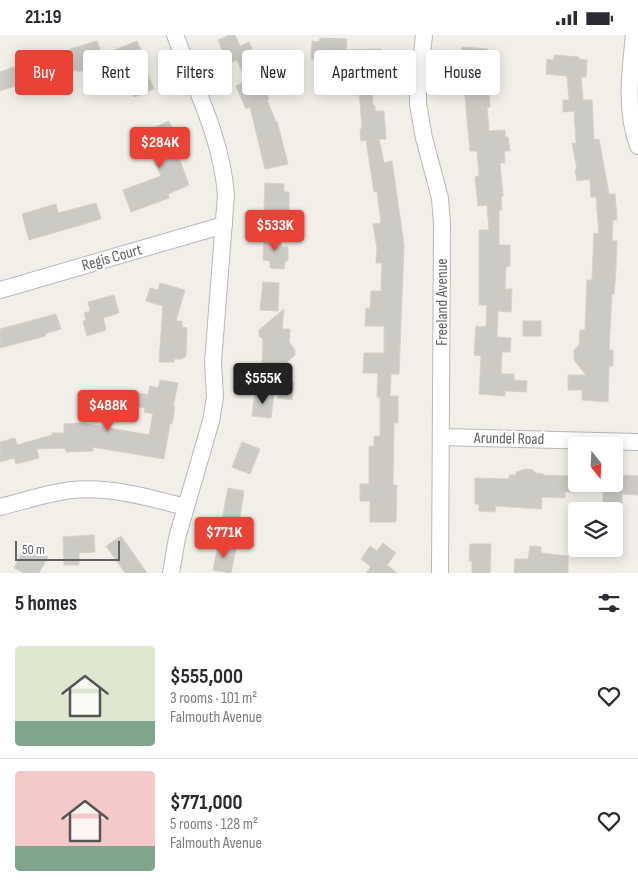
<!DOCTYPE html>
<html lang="en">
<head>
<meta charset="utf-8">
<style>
  body { margin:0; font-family:"Sofia Sans Condensed",sans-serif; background:#f2f2f3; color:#2b2b33; height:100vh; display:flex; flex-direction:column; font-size:19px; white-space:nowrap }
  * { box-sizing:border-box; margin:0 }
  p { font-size:16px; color:#7c7c81 }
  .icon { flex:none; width:28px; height:28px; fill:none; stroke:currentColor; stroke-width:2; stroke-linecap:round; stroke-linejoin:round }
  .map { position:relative; height:538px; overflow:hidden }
  .drawer { display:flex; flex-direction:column; background:#fff; flex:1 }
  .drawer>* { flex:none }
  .hud { position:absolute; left:15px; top:15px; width:609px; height:45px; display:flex; gap:10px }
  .needle { width:32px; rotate:162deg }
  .fabs { position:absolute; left:568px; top:402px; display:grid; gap:10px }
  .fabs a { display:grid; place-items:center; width:55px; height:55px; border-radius:5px; background:#fff; box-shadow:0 2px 12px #0003; font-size:25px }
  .scale { position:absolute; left:15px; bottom:12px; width:105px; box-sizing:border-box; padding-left:5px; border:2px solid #5f6368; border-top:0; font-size:14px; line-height:18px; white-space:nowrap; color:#5f6368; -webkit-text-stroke:4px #fff; paint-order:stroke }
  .price { position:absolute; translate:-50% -42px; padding:0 11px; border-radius:5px; background:#ea4335; color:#fff; font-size:16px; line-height:32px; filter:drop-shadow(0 1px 2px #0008) }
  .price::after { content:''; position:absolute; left:50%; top:30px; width:15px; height:11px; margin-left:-8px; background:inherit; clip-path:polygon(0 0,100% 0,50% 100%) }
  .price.selected { background:#222; color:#fff }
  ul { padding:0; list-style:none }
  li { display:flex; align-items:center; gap:15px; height:125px; padding:0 15px }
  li+li { border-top:1px solid #e1e1e2 }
  li span { display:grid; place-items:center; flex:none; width:140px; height:100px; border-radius:5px; color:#555 }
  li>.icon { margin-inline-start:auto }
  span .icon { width:60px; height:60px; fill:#fffc; stroke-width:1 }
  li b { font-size:21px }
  h2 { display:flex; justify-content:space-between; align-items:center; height:60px; padding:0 15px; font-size:21px }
  .tag { padding:0 18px; border-radius:5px; background:#fff; box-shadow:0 2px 12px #0003; font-size:18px; line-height:45px }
  .tag.selected { background:#ea4335; color:#fff }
  .status { display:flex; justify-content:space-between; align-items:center; height:35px; padding:0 25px; background:#fff; direction:ltr }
  .status svg { height:14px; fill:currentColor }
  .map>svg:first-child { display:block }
  .building { fill:#cccac5; stroke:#d6d1c6 }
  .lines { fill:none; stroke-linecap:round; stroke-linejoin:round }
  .minor-casing { stroke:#b5b8bc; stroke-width:18 }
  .minor { stroke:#fff; stroke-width:16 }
  .labels { text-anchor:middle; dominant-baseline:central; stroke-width:4.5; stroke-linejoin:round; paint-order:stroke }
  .street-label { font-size:16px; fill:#5f6368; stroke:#fff }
</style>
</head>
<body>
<div class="status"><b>21:19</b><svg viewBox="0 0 49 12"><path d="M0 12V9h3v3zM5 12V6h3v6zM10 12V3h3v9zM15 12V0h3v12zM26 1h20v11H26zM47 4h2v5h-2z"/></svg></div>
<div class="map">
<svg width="638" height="538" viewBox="0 0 638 538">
  <rect width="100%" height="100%" fill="#f1efe8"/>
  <g class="building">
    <path d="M230 0H235L240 11 249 7 254 19 248 21 257 42 266 39 273 56 266 58 269 64 267 65 276 87 277 86 288 129 265 134 250 72 246 74 236 51 246 46 237 25 228 29 218 5Z"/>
    <path d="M320 3 347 4 346 15 381 14 382 40H372L373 71 375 70V76H384L386 104H379L384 128 392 126 404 210 399 339H391L390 361H398V388H394L393 450H397L396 487H370V466H360V449H369V411H374V401H380V362H377L378 338H363L364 318H384V291H365L366 273H370L371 256H381L382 228H376L377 213 373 189 381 188 377 156 374 157 366 105 361 106 360 94H362L358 40 319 38 320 24H311L312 6 319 7Z"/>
    <path d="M97 6 102 20 137 6 147 31 145 32 154 54 134 62 120 28 91 37 90 33 77 37V35L70 37 66 25 73 23 70 14Z"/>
    <path d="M462 12 488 14 486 33 460 31Z"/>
    <path d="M49 20 55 38 0 56V37Z"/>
    <path d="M554 20 579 22V24L587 25 586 42H581L583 65H592L594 105 599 104 609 159H615L617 185H613L612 206H617L616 232 614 259H612L609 315H613V331H609L608 367 582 365V355H568V340H586L574 325V315L579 310 580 295H585L587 245H592L594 198 599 199 596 162H591L590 144 577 146 575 135 577 134 572 108H576L574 76 563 77V65H569L567 41 546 39 547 24 554 25Z"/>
    <path d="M488 49 490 72H487L489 96 505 95V102H508L510 116H504L505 128H500L503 161 501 162 502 175H499V210H510V231L506 232 505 254H512L511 277 498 276 497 302 511 303 510 317H502L501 339H514V345L527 346 526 357 505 356V361L479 359 481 321 474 320 476 291 486 292 487 270H479V195H489L487 170 478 171 475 142 479 141 477 116H470L464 51Z"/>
    <path d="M169 86 183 118 178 120 189 150 168 159 169 163 131 177 123 155 161 141 142 98Z"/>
    <path d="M265 148 284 149V157H289V175H286V182L273 181 274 175H264Z"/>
    <path d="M96 168 101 184 29 205 22 179 56 169 58 178Z"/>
    <path d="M264 200 282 201 281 212H288V226H285L284 234 270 233V226L263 225Z"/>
    <path d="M263 247 279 248 278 276 260 275Z"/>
    <path d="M160 248 185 255 176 286H182V292L187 293 186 321 182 324H174V327H159L163 271 146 266 150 253 158 255Z"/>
    <path d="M114 260 119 278 103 283 106 295 87 301 83 286 86 285 84 278 90 276 88 267Z"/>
    <path d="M284 274 282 294H290L289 307 295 315V320L287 327V333H262L263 304 259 301V295Z"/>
    <path d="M56 279 61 294 45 299 46 301 0 313V294Z"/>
    <rect x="523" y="286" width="18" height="15"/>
    <path d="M160 345 178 348 173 372H175L172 389 170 388 164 424 92 412 93 416 66 417 65 413 37 414 39 423 16 429 14 423 0 427V407L15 403 17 410 52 400V398H64V389L82 388 149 400 153 379 144 377 145 373 133 371 136 357 148 360 150 351 158 353Z"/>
    <path d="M280 346 294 348 292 365 278 363Z"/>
    <path d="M255 356 274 358 271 383 252 381Z"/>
    <path d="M242 407 260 414 250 439 232 432Z"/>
    <path d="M526 434 533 435 536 438 543 439V440L576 441V457H565V463L542 462 541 474 496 471 495 477 479 476V469H475V443L509 444V440H516V437Z"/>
    <path d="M614 440 638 441V460L622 459V470H603V449H614Z"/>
    <path d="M228 453 244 456 239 488 222 485Z"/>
    <path d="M94 500 95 517 79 518V530H64L63 502Z"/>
    <path d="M121 501 147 538H125L106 511Z"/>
    <path d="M383 508 396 518 387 530 397 538H366L371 532 361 524 370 511 377 516Z"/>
    <path d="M470 509H491L490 538H472V526H469Z"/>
    <path d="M26 510 48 522 39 538H24L14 533Z"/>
    <path d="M218 510 236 514 231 538 213 535Z"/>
    <path d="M530 511 541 512V518L568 521V538H514L515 524H528Z"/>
  </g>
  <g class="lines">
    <defs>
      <g id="minor">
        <path d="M424 0 418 57V69L424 103 440 163 442 189 440 538"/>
        <path d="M634 0C630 38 625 75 638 111"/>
        <path d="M0 255 224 190"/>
        <path d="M441 402 638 407"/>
        <path d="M0 472C24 466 47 458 72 455 111 451 149 463 186 472"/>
        <path d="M171 538 177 503 211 386 215 362 213 327 226 160C222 104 195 52 175 0"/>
      </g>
    </defs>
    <use href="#minor" class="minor-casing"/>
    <use href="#minor" class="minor"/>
  </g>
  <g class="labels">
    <g class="street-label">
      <text transform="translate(112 223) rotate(-16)">Regis Court</text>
      <text transform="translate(442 267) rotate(-90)">Freeland Avenue</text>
      <text transform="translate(509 404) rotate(1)">Arundel Road</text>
    </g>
  </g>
</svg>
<div class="fabs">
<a><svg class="needle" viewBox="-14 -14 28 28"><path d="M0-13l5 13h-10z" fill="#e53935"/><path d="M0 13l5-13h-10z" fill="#7c7c81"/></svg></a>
<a><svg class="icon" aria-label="layers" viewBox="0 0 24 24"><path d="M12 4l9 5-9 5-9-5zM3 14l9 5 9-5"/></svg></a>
</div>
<div class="scale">50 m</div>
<b class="price" style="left:160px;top:134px">$284K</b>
<b class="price" style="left:275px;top:217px">$533K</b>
<b class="price selected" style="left:263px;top:370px">$555K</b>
<b class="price" style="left:108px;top:397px">$488K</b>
<b class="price" style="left:224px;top:524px">$771K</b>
<div class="hud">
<a class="tag selected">Buy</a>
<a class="tag">Rent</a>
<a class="tag">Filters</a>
<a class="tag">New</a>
<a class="tag">Apartment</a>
<a class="tag">House</a>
</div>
</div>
<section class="drawer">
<h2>5 homes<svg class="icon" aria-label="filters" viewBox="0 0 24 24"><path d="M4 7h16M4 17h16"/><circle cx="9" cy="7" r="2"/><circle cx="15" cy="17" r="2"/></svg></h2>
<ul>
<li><span style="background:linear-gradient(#dfe7d0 75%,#7fa58c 0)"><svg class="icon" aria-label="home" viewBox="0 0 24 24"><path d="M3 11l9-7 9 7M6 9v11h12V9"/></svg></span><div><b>$555,000</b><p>3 rooms · 101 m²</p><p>Falmouth Avenue</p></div><svg class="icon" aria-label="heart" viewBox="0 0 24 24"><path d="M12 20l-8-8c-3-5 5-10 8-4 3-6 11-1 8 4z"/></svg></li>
<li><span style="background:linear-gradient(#f6c9c9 75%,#7fa58c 0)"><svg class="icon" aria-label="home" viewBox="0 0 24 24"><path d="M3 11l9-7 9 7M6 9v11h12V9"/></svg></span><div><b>$771,000</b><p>5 rooms · 128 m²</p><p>Falmouth Avenue</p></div><svg class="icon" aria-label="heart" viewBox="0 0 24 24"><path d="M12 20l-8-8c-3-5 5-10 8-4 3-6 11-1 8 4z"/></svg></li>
</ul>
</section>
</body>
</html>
